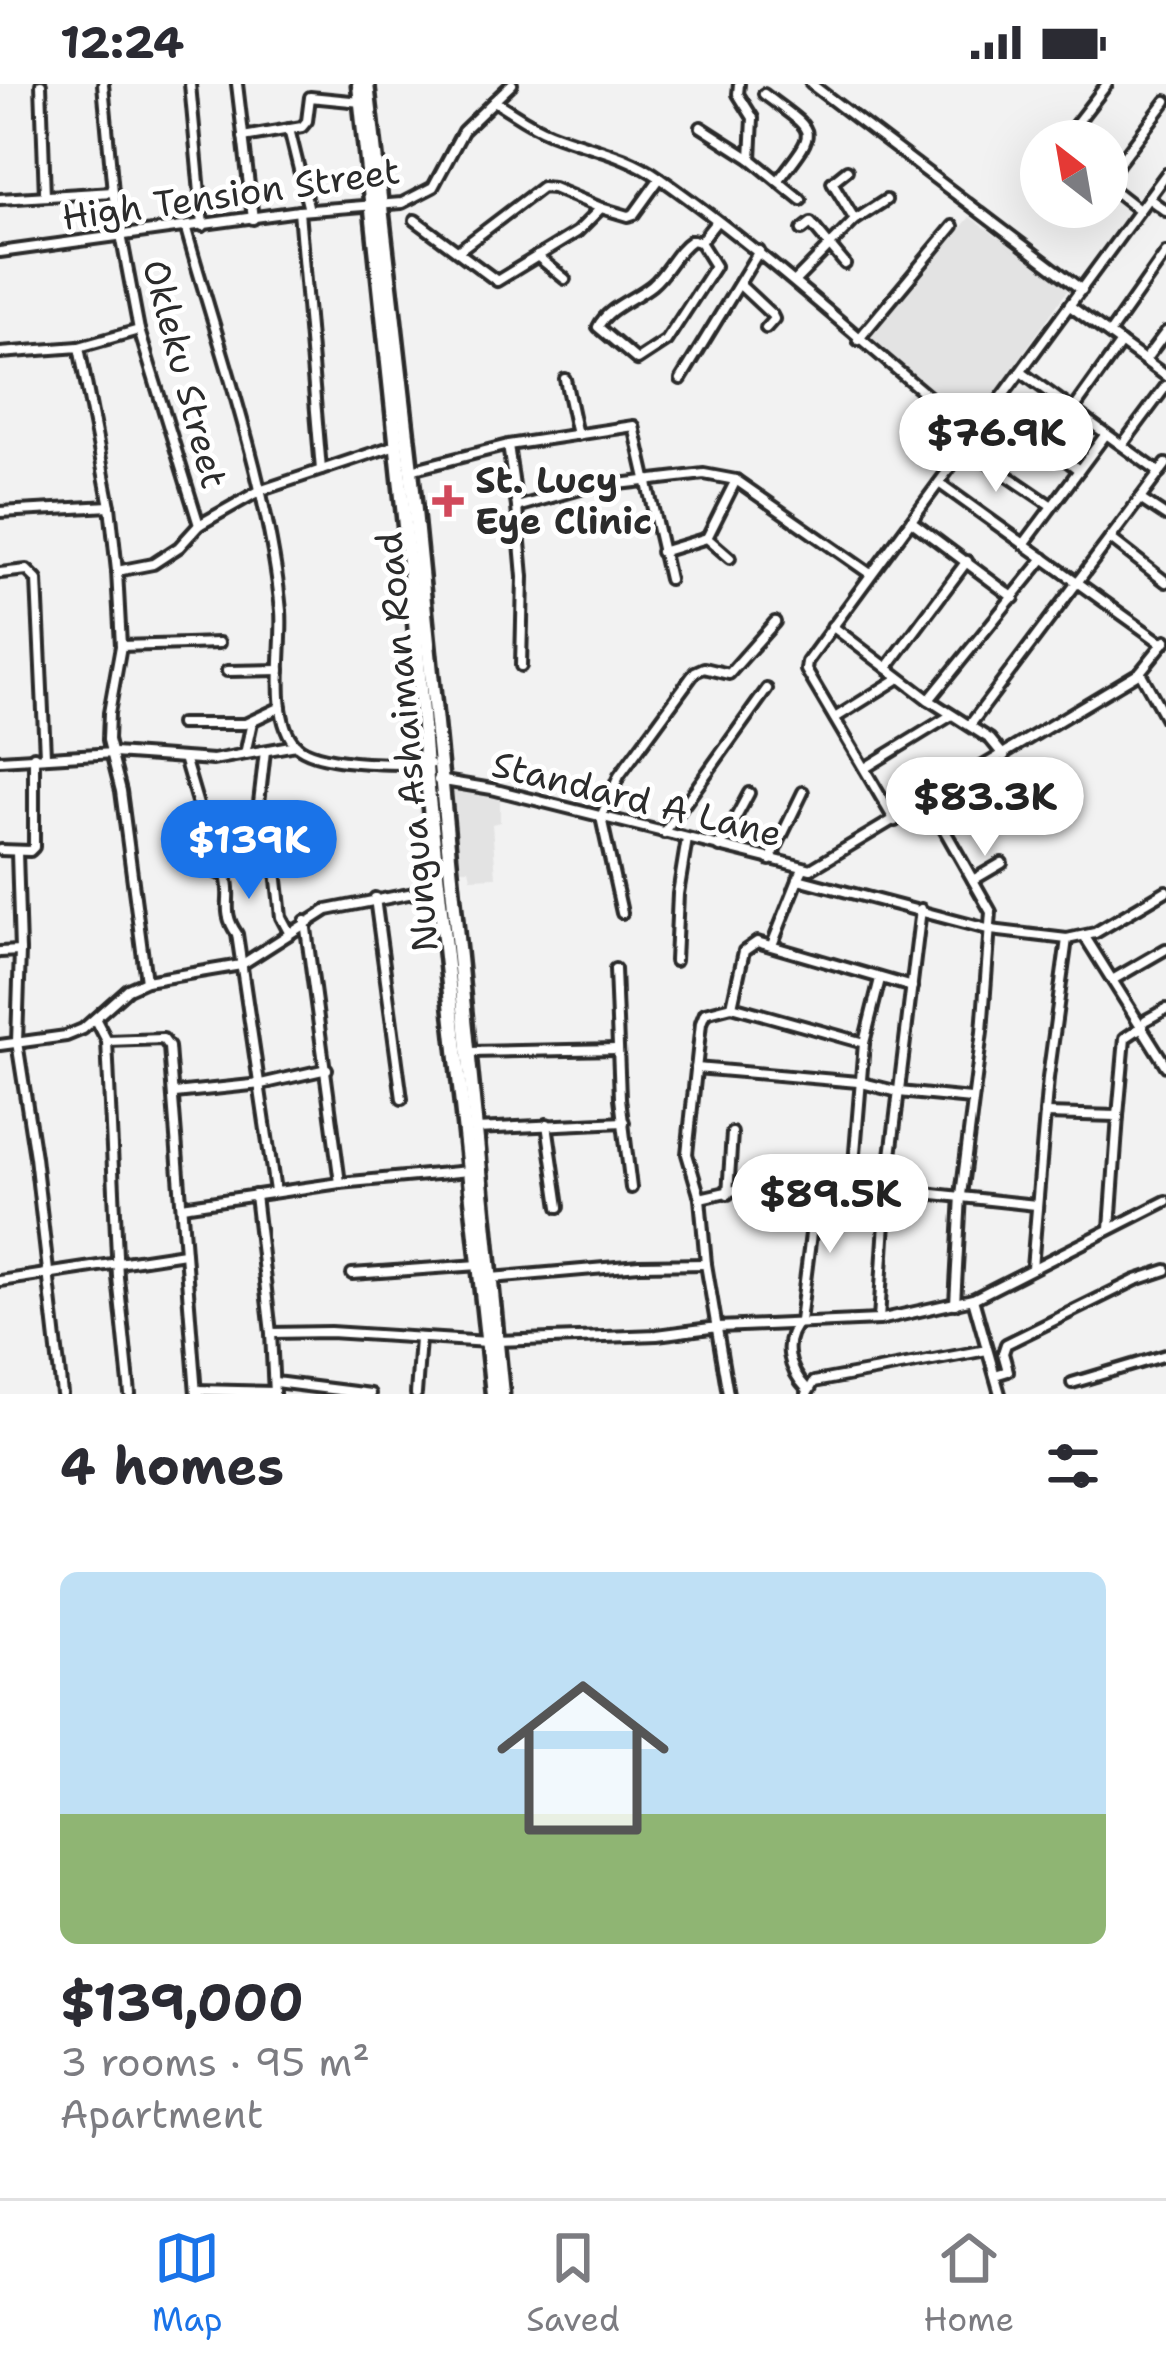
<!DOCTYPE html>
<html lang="en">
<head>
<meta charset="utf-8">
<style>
  body { margin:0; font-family:"Shantell Sans",sans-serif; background:#f7f7f7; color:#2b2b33; height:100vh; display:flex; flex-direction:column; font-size:45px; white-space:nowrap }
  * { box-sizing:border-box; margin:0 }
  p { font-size:39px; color:#7c7c81 }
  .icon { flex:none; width:66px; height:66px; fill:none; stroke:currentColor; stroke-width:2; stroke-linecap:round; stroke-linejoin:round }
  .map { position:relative; height:1310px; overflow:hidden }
  .side { display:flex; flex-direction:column; background:#fff; flex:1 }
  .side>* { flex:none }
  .needle { width:78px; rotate:329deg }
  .buttons { position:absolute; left:1020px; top:36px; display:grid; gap:24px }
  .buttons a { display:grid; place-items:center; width:108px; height:108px; border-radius:50%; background:#fff; box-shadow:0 12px 48px #0002; font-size:60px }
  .price { position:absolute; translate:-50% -102px; padding:0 27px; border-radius:42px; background:#fff; color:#222; font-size:39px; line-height:78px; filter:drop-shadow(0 3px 6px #0008) }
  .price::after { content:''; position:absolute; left:50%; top:72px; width:36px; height:27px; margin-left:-18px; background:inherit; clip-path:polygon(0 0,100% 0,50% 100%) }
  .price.current { background:#1a73e8; color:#fff }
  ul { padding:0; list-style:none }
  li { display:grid; align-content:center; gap:24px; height:636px; padding:0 60px }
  li span { display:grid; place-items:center; height:372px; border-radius:18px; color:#555 }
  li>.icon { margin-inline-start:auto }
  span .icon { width:216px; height:216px; fill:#fffc; stroke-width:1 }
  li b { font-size:51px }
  h2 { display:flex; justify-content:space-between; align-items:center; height:144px; padding:0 60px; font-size:51px }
  .status { display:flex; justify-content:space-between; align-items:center; height:84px; padding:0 60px; background:#fff; direction:ltr }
  .status svg { height:33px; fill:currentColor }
  .tabs { display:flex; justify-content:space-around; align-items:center; height:168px; border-top:3px solid #e1e1e2; background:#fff; font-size:33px; color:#7c7c81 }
  .tabs a { display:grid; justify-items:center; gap:6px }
  .tabs .current { color:#1a73e8 }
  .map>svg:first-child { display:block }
  .built { fill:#e3e3e3 }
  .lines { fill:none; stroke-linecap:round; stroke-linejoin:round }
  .minor-casing { stroke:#2b2b2b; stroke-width:16 }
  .primary-casing { stroke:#2b2b2b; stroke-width:21 }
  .minor { stroke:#fff; stroke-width:8 }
  .primary { stroke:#fff; stroke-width:12 }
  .poi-dot { fill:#d1495b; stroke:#fff; stroke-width:4.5 }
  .labels { text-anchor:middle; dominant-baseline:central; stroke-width:10; stroke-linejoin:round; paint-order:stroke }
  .street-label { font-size:36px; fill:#2b2b2b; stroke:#fff }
  .poi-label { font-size:36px; font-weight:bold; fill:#2b2b2b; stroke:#fff; text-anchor:start }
</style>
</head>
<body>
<div class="status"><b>12:24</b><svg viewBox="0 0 49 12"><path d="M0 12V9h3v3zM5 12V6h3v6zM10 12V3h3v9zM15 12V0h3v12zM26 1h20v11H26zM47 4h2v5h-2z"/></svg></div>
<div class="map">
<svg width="1166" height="1310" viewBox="0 0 1166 1310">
  <rect width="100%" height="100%" fill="#f2f2f2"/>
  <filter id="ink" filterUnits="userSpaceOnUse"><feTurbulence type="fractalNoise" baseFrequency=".00833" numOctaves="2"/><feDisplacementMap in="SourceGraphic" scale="24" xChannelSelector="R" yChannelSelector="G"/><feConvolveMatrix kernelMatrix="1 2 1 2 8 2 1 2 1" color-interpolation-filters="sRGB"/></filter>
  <g filter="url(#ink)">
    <g class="built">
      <path d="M970 133 1069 204 971 344 863 255Z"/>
      <path d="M444 703 500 714V738L492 740 496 793 471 794 469 785H452Z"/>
    </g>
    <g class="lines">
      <defs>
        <g id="minor">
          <path d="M41 0 45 112"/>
          <path d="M103 0 113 108 139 246 199 441"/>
          <path d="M190 0 203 142"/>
          <path d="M237 0 253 135"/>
          <path d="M512 0 494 17C513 28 529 41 550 49 588 64 625 69 660 94 771 172 869 265 975 351"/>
          <path d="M739 0 738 10 753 34 751 75"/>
          <path d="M811 0 1082 206"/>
          <path d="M764 10C818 51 819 43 778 97"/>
          <path d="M701 43 751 75 801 116"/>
          <path d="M289 45 309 126"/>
          <path d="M243 53 302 43 307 37 310 13 361 18"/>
          <path d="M1063 57 1107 0"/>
          <path d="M847 86 832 98 855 136"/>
          <path d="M1041 86V101"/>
          <path d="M1107 95 1166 17"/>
          <path d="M1107 101 1139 126"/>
          <path d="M1148 114 1166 127"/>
          <path d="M0 115 113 108"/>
          <path d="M1069 123 1079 129 1087 123"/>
          <path d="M299 127 321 386"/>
          <path d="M415 136 497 197 577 148 601 124 628 132 634 130 660 94"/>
          <path d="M186 145C220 267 269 402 281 527 284 562 269 634 296 661 317 682 400 680 430 680"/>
          <path d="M802 146 811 139 845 180"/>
          <path d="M700 158 715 182 666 257 637 276 598 243C608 223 635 215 652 201 668 188 675 167 692 156L700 158 716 138"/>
          <path d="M458 167 542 103 553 104 601 124"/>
          <path d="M0 168 299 127 402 119 433 103 463 47 494 17"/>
          <path d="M537 172 565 195"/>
          <path d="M795 197 855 136 886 116"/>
          <path d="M740 201 772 231 774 235 766 244"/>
          <path d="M1070 222 1166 292"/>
          <path d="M1109 250 1166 169"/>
          <path d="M858 256 953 142"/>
          <path d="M79 263 139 246"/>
          <path d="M0 269 79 263 110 422 117 487 121 562 109 629 108 656 121 707 146 897"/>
          <path d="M1145 276 1166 248"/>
          <path d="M1021 288 1160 389"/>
          <path d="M565 295 577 351"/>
          <path d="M681 295 759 167"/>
          <path d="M996 322 1079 386"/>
          <path d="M1074 325 1121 259"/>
          <path d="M508 361 634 342 669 495"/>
          <path d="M1122 361 1166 302"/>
          <path d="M965 363 1052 422"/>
          <path d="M411 386 508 361 517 423 584 404 704 390 736 396 869 489"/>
          <path d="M939 399 1163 560"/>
          <path d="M1140 415 1166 432"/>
          <path d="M517 423 523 493 521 582"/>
          <path d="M0 428 110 422"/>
          <path d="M911 437 1014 514"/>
          <path d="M707 454 736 396"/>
          <path d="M1111 455 1166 498"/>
          <path d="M1024 460 1106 350"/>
          <path d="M661 468 707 454 730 474"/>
          <path d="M117 487 153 480 179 463 199 441 259 407 396 361"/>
          <path d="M0 489 27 486 37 496 45 671"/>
          <path d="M832 542 929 616 990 655 1004 672"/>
          <path d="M121 562 219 559"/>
          <path d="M887 584 967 477"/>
          <path d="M227 587 280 586"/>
          <path d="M1140 588 1166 635"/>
          <path d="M929 616 1044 474"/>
          <path d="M835 634 899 594"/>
          <path d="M180 640H245L281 623"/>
          <path d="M970 641 1166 380"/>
          <path d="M245 670 252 638"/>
          <path d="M0 676 114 669 213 676 296 661"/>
          <path d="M185 677 203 738 202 783 226 792C233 816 220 826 237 850L275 1107"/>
          <path d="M865 684 950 632"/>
          <path d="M438 696 492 705 811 785 1140 588 1166 556"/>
          <path d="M928 717 991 828 982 948 961 1111 955 1220"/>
          <path d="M259 719 265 667"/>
          <path d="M895 737 806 586 807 578 1166 90"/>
          <path d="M664 749 767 605"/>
          <path d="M720 763 749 709"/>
          <path d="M0 766 30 767 34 763V672"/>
          <path d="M17 768 20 867 17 958 35 1073 62 1310"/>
          <path d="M274 768 281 833 289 848"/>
          <path d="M770 776 803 708"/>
          <path d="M803 785 798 795 991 846 1067 855 1095 849 1166 807"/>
          <path d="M973 796 1002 779"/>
          <path d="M375 814 402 1015"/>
          <path d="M622 829 601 733 619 692 695 588 704 584 729 590 775 538"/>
          <path d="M305 837 340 1099"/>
          <path d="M1085 853 1166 982"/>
          <path d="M772 861 798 796"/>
          <path d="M0 868 20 867"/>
          <path d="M675 877 678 810 687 755"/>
          <path d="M615 885 620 1014 631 1104"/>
          <path d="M1114 895 1166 865"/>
          <path d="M732 922 744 867 757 858 912 903"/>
          <path d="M96 936 107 957 118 1193 130 1310"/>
          <path d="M1146 936 1166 925"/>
          <path d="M107 957 163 955 169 963 196 1310"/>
          <path d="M864 959 880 895"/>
          <path d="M0 961 66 952 83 945 128 905 146 897 241 881 327 826 439 804"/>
          <path d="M469 968 617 965"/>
          <path d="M696 984 858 998 899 1008 971 1015"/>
          <path d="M175 1009 261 1000 327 985"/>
          <path d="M1045 1030 1118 1032 1125 954 1143 942"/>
          <path d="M547 1040 559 1123"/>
          <path d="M476 1045 624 1038"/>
          <path d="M728 1110 732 1049"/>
          <path d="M255 1111 271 1249 274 1310"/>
          <path d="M700 1114 757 1101 783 1099 887 1105 1036 1121"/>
          <path d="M182 1122 340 1099 469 1087"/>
          <path d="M1110 1144 1118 1032"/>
          <path d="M1032 1184 1048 994 1067 855"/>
          <path d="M352 1190 479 1181"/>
          <path d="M491 1194 639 1181 706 1180"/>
          <path d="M0 1197 184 1169"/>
          <path d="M973 1215 1000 1310"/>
          <path d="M879 1236 887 1105 921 825"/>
          <path d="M271 1249 330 1248 488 1258"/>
          <path d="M498 1257 657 1251 718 1243 879 1236 973 1215 1166 1117"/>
          <path d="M995 1291 1008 1287 1003 1269 1006 1260 1136 1196 1166 1186"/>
          <path d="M275 1298 370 1310"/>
          <path d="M1072 1299 1166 1271"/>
          <path d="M807 1305C789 1286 780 1258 800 1237L817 1102"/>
          <path d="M196 1306 274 1308"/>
          <path d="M416 1310 420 1255"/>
          <path d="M728 1310 706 1180 700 1114 687 1070 701 939 705 929 732 922 864 959 852 1105"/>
          <path d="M807 1310 814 1298 987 1266"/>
        </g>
        <g id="primary">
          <path d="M367 0 411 386 502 1310"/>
          <path d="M359 1 415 538 427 696 493 1310"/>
        </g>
      </defs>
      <use href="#minor" class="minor-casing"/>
      <use href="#primary" class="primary-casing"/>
      <use href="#minor" class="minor"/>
      <use href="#primary" class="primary"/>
    </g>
  </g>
  <path class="poi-dot" d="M442 399h12v12h12v12h-12v12h-12v-12h-12v-12h12z"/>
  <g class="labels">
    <g class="street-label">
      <text transform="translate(231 110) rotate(-8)">High Tension Street</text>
      <text transform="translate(185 290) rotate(75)">Okleku Street</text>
      <text transform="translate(407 658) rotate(-95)">Nungua Ashaiman Road</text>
      <text transform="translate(637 715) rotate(14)">Standard A Lane</text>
    </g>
    <g class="poi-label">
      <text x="475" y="396">St. Lucy<tspan x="475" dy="41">Eye Clinic</tspan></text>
    </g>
  </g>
</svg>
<div class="buttons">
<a><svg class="needle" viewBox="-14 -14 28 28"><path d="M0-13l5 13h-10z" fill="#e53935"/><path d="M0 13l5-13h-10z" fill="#7c7c81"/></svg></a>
</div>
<b class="price" style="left:996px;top:411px">$76.9K</b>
<b class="price" style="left:985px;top:775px">$83.3K</b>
<b class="price current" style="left:249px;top:818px">$139K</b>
<b class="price" style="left:830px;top:1172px">$89.5K</b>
</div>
<section class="side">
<h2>4 homes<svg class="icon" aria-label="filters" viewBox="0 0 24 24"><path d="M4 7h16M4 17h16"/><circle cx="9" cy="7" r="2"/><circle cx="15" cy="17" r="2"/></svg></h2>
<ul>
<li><span style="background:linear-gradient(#bfe0f5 65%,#8fb573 0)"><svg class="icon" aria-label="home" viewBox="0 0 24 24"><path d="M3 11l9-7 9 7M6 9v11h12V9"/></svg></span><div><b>$139,000</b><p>3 rooms · 95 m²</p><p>Apartment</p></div></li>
</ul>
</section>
<nav class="tabs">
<a class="current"><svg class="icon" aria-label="map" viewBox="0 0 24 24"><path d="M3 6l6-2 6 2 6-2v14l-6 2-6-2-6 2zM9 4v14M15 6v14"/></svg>Map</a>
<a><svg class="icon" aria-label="saved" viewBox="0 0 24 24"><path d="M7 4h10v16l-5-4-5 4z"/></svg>Saved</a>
<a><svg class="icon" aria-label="home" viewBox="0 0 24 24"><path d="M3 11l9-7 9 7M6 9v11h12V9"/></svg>Home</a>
</nav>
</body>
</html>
